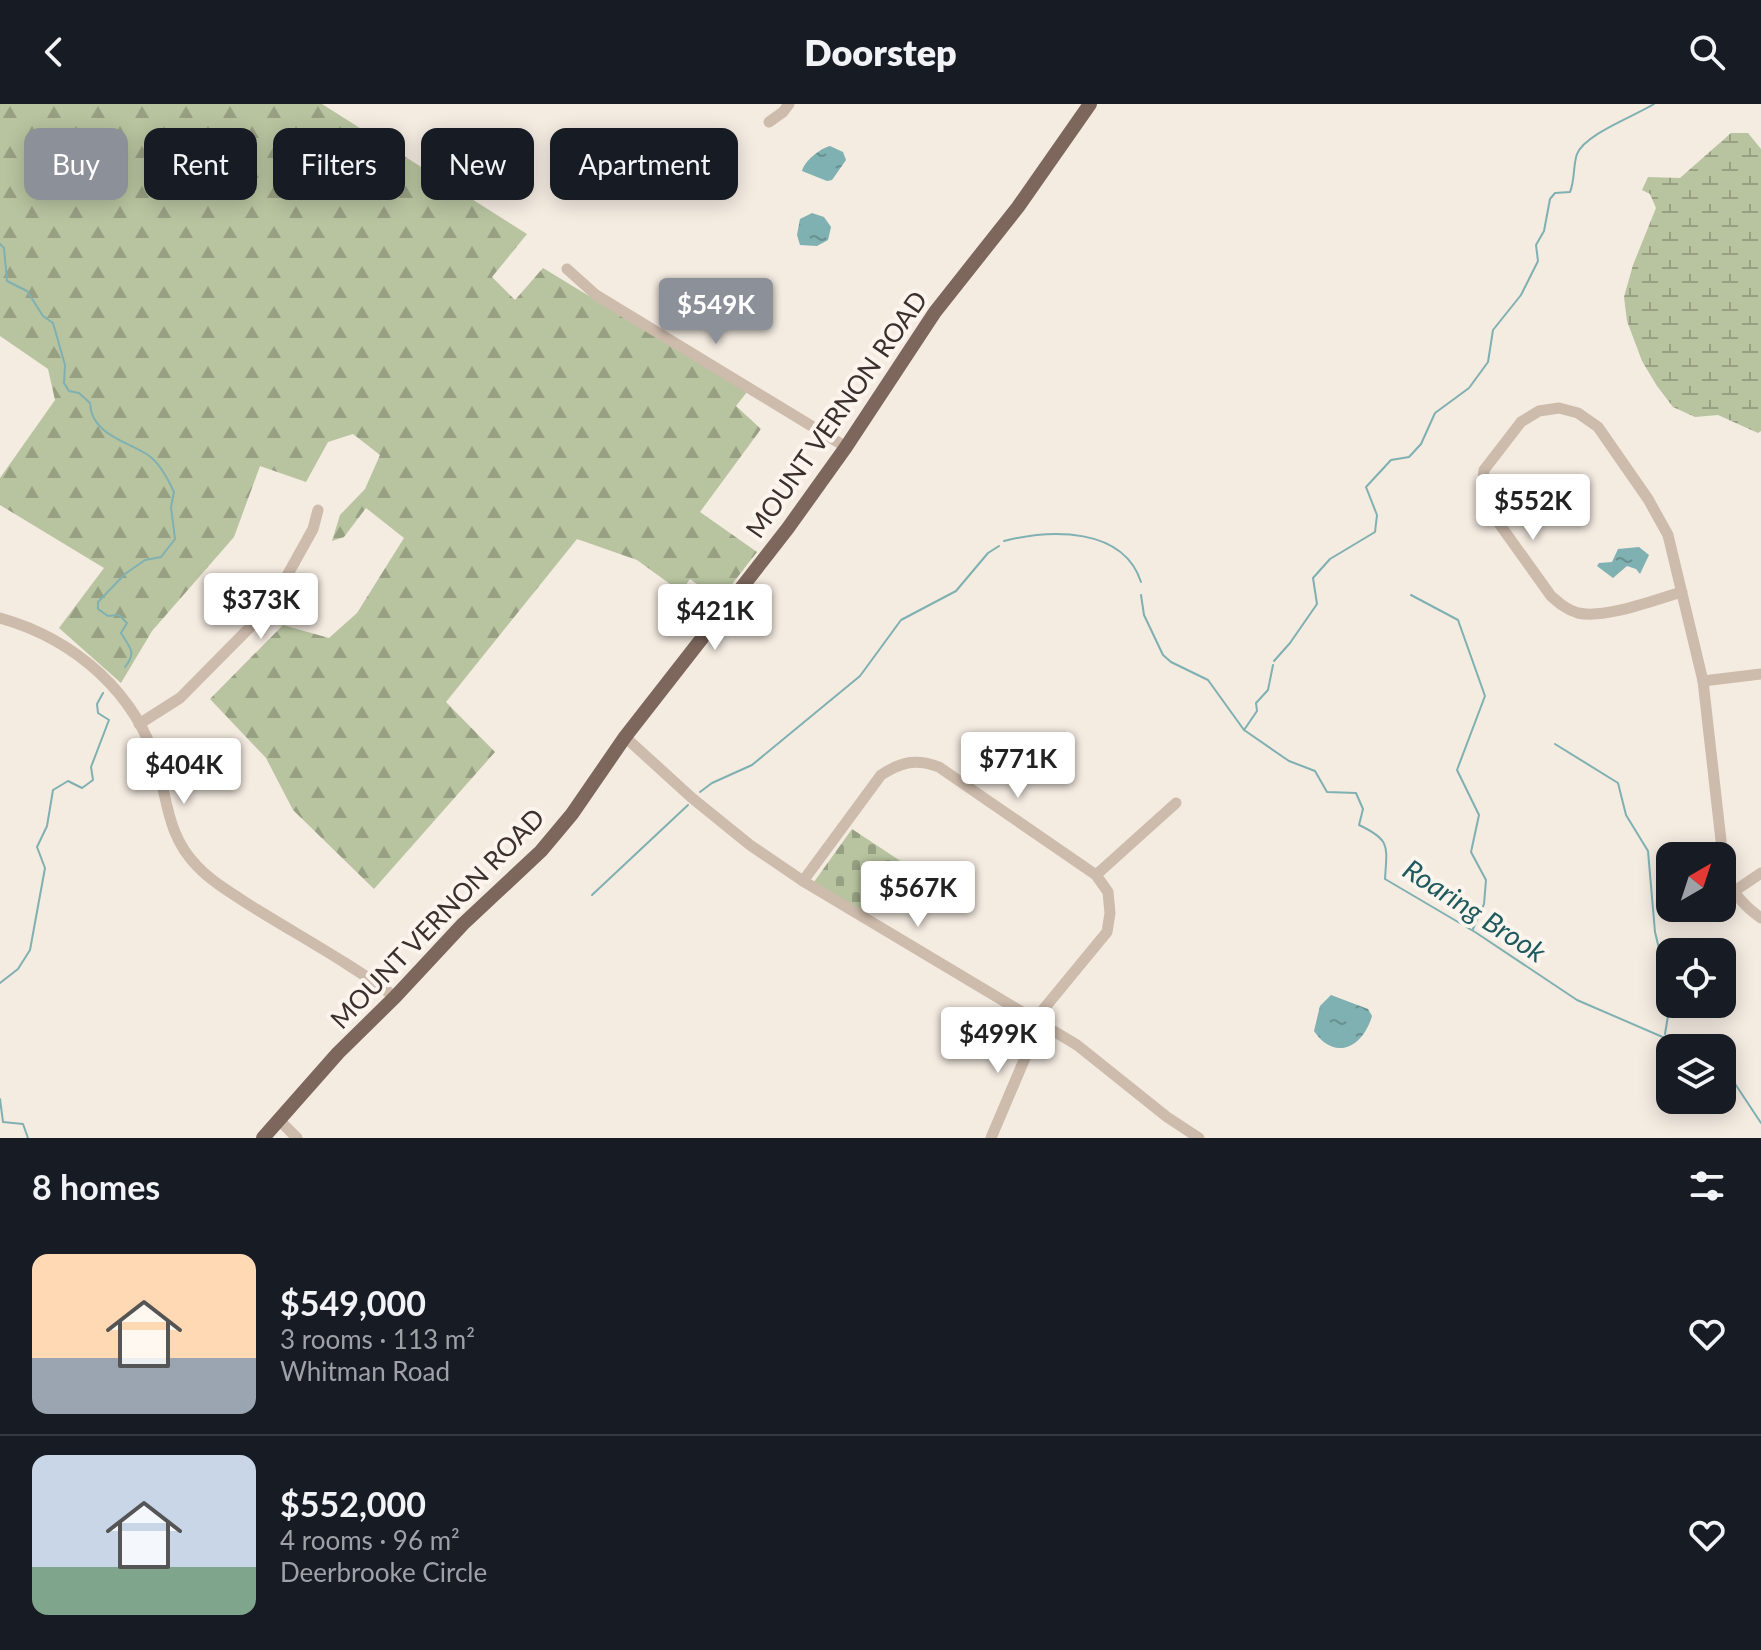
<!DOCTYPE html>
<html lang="en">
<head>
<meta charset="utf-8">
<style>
  body { margin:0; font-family:Lato,sans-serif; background:#20242c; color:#f1f3f6; height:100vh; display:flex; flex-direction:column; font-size:30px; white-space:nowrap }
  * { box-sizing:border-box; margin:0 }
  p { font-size:26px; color:#9ea1a6 }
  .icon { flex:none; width:44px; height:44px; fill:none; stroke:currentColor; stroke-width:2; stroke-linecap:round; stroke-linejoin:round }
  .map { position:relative; height:1034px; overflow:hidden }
  .side { display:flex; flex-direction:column; background:#171b24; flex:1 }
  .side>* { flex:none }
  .guide { position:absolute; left:24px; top:24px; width:800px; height:72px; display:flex; gap:16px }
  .needle { width:52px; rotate:39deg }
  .controls { position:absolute; left:1656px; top:738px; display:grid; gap:16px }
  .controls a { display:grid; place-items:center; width:80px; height:80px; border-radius:16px; background:#171b24; box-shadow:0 4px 20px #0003; font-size:40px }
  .price { position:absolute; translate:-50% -68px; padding:0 18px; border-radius:8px; background:#fff; color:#222; font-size:26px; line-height:52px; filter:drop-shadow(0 2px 4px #0008) }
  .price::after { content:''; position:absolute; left:50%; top:48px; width:24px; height:18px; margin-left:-12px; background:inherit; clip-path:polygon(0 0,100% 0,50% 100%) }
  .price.current { background:#8c9099; color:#fff }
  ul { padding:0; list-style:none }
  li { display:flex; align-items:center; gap:24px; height:200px; padding:0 32px }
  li+li { border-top:2px solid #363941 }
  li span { display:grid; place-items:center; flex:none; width:224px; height:160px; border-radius:16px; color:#555 }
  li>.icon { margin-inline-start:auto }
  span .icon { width:96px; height:96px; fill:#fffc; stroke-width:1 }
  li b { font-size:34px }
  h2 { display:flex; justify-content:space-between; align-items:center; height:96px; padding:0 32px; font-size:34px }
  .tag { padding:0 28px; border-radius:16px; background:#171b24; box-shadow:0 4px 20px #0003; font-size:28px; line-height:72px }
  .tag.current { background:#8c9099; color:#fff }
  header { display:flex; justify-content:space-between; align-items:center; height:104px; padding:0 32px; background:#171b24; font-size:36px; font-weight:800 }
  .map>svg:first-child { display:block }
  .forest { fill:url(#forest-firs) }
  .wetland { fill:url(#wetland-marsh) }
  .cemetery { fill:url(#cemetery-stones) }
  .water { fill:url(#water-ripples) }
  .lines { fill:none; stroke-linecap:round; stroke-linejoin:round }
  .stream { stroke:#7fb0b2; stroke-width:2 }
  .minor { stroke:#cdbbac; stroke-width:11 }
  .major { stroke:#7d675c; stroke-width:14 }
  .labels { text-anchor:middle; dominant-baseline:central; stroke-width:8; stroke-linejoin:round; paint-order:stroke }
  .street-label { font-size:26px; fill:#3b302b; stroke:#fbf5ee }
  .water-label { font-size:28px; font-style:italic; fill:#1f5a5e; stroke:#fbf5ee }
</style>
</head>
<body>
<header><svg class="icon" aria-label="back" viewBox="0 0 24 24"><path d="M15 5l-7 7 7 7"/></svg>Doorstep<svg class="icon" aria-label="search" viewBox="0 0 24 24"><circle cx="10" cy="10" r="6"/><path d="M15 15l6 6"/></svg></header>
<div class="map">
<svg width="1761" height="1034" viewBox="0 0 1761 1034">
  <defs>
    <pattern id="forest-firs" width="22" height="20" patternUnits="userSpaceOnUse" patternTransform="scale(2)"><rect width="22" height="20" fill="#b8c4a0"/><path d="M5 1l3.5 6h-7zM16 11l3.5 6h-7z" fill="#97a083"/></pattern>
    <pattern id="wetland-marsh" width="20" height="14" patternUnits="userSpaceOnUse" patternTransform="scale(2)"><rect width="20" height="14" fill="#b8c4a0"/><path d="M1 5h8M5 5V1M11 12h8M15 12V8" fill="none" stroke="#97a083"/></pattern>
    <pattern id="cemetery-stones" width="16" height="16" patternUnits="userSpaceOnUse" patternTransform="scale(2)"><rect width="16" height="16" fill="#b8c4a0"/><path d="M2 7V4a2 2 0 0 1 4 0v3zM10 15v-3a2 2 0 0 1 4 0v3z" fill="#97a083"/></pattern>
    <pattern id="water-ripples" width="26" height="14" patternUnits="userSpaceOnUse" patternTransform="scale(2)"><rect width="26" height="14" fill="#7fb0b2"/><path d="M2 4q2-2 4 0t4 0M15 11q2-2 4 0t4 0" fill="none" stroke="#699091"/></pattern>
  </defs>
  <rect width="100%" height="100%" fill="#f4ebe1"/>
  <path class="forest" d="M0 0H322L527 130 492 173 515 196 543 164 747 288 736 302 761 325 700 408 757 448 719 497 690 475 681 488 637 456 577 435 446 598 495 648 374 785 293 706 266 654 210 595 283 521 329 534 357 509 404 434 366 404 344 433 332 437 340 411 365 385 380 351 353 330 328 338 306 378 260 362 234 433 152 527 121 579 59 524 104 464 0 401V374L55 296 48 265 0 232Z"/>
  <path class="wetland" d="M1731 29H1748L1761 45V327L1758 329 1718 311 1695 313 1673 303 1657 282 1642 257 1627 217 1624 193 1633 161 1656 104 1650 90 1642 86 1648 73 1680 74Z"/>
  <path class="cemetery" d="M852 725 902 758 867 810 814 778Z"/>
  <g class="water">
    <path d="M830 42 843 48 846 56 832 76 827 77 802 67C804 57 821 44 830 42Z"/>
    <path d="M812 109 824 113 831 123 828 136 817 142 800 141 797 131 800 115Z"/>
    <path d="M1639 443 1649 451 1640 470 1636 465 1627 462 1613 474 1597 462 1599 459 1612 458 1618 445Z"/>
    <path d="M1331 891 1368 905 1372 912C1363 943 1335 958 1314 927L1320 902Z"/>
  </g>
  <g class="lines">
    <g class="stream">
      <path d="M0 140 4 144 7 177 27 187 43 212 53 219 65 261 64 279 69 287 79 289 90 299C91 330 126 337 148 351 160 359 168 375 174 388L171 403 175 435 161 453 145 456 125 470 98 498V505L108 512 119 511 127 519 121 529C130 544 137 548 125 563"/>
      <path d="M1004 437C1051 425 1123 423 1141 478"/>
      <path d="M1141 491 1144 511 1163 551 1171 558 1208 576 1244 626"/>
      <path d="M1411 491 1458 516 1485 592 1457 666 1479 711 1471 748 1486 776 1484 800 1473 825"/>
      <path d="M1274 557 1290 539 1317 500 1313 474 1330 455 1375 428 1377 411 1366 383 1391 356 1409 353 1421 340 1435 309 1469 284 1488 258 1493 226 1521 191 1538 157 1536 141 1544 127 1550 95 1555 89 1570 88C1575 76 1573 61 1577 50 1585 30 1635 12 1654 0"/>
      <path d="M1273 561 1268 586 1256 599 1257 607 1244 626 1289 657 1315 667 1327 688 1356 689 1363 705 1359 721C1391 736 1387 742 1385 775L1475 828 1577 896 1688 944"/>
      <path d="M1555 640 1618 679 1626 711 1648 747 1655 828 1663 861 1670 874"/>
      <path d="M700 688 712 679 752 661 860 572 901 516 956 487 988 449 999 442"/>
      <path d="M592 791 688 701"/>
      <path d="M0 879 18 865 30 846 45 764 37 743 47 722 53 686 68 677 82 684 93 676 91 663 109 616 98 609 97 600 103 589"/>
      <path d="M1665 930 1670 900"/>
      <path d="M1722 960 1761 1019"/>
      <path d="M0 995 3 1018 23 1020 28 1034"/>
    </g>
    <g class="minor">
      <path d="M769 18 783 8 789 0"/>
      <path d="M567 165 596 191 846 343"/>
      <path d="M1682 488C1653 496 1606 515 1578 509 1567 506 1559 499 1551 492L1488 404 1482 383 1484 366 1521 318 1539 307 1559 304 1578 309 1598 323 1648 395 1668 431 1703 577 1725 772C1734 790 1744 802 1761 814"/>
      <path d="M0 514C75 535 139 590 159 668 168 703 170 735 197 762 213 779 236 792 256 805 303 834 351 860 395 893"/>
      <path d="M1703 577 1761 570"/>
      <path d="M139 620 180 594 269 504 313 425 318 406"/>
      <path d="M625 633 692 694 750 741 803 777 1077 941 1167 1013 1199 1034"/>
      <path d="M1096 771 1176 699"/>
      <path d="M803 777 881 671C901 658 916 654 939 663L1096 771 1108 788 1110 809 1107 828 1042 907 1036 928 991 1034"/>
      <path d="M1733 788 1761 769"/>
      <path d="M278 1015 297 1034"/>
    </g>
    <path class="major" d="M263 1034 338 949 395 893 463 820 541 747 572 710 625 633 788 424 846 343 935 208 1018 103 1090 0"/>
  </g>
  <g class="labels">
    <g class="street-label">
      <text transform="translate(836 310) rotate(-55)">MOUNT VERNON ROAD</text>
      <text transform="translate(437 814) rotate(-46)">MOUNT VERNON ROAD</text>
    </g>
    <g class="water-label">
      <text transform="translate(1475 806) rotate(33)">Roaring Brook</text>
    </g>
  </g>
</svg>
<div class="controls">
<a><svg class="needle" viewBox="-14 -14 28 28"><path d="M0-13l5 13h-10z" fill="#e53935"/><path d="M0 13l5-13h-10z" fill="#9ea1a6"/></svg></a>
<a><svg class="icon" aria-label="locate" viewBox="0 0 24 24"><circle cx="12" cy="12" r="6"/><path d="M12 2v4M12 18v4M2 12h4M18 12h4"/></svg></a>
<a><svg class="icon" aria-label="layers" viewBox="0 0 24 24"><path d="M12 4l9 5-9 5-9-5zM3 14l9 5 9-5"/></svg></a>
</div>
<b class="price current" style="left:716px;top:242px">$549K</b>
<b class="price" style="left:1533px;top:438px">$552K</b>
<b class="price" style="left:261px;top:537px">$373K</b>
<b class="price" style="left:715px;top:548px">$421K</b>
<b class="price" style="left:1018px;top:696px">$771K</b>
<b class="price" style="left:184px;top:702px">$404K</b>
<b class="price" style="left:918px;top:825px">$567K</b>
<b class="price" style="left:998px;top:971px">$499K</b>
<div class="guide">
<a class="tag current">Buy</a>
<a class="tag">Rent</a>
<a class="tag">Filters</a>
<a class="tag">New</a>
<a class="tag">Apartment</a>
</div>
</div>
<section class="side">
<h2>8 homes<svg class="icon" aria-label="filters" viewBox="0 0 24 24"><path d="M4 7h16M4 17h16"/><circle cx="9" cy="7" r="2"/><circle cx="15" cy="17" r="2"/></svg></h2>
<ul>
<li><span style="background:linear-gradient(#ffd9b3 65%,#9aa5b1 0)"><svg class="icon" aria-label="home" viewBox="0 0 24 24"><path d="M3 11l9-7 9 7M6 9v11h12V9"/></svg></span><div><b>$549,000</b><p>3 rooms · 113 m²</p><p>Whitman Road</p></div><svg class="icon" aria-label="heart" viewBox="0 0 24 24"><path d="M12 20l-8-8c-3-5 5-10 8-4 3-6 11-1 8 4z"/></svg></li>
<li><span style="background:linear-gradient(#c9d6e8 70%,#7fa58c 0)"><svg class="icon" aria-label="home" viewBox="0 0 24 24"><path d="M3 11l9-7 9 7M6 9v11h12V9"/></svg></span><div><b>$552,000</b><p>4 rooms · 96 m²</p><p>Deerbrooke Circle</p></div><svg class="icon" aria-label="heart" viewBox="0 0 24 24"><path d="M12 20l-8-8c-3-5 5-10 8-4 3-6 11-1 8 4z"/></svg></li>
</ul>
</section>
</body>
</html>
